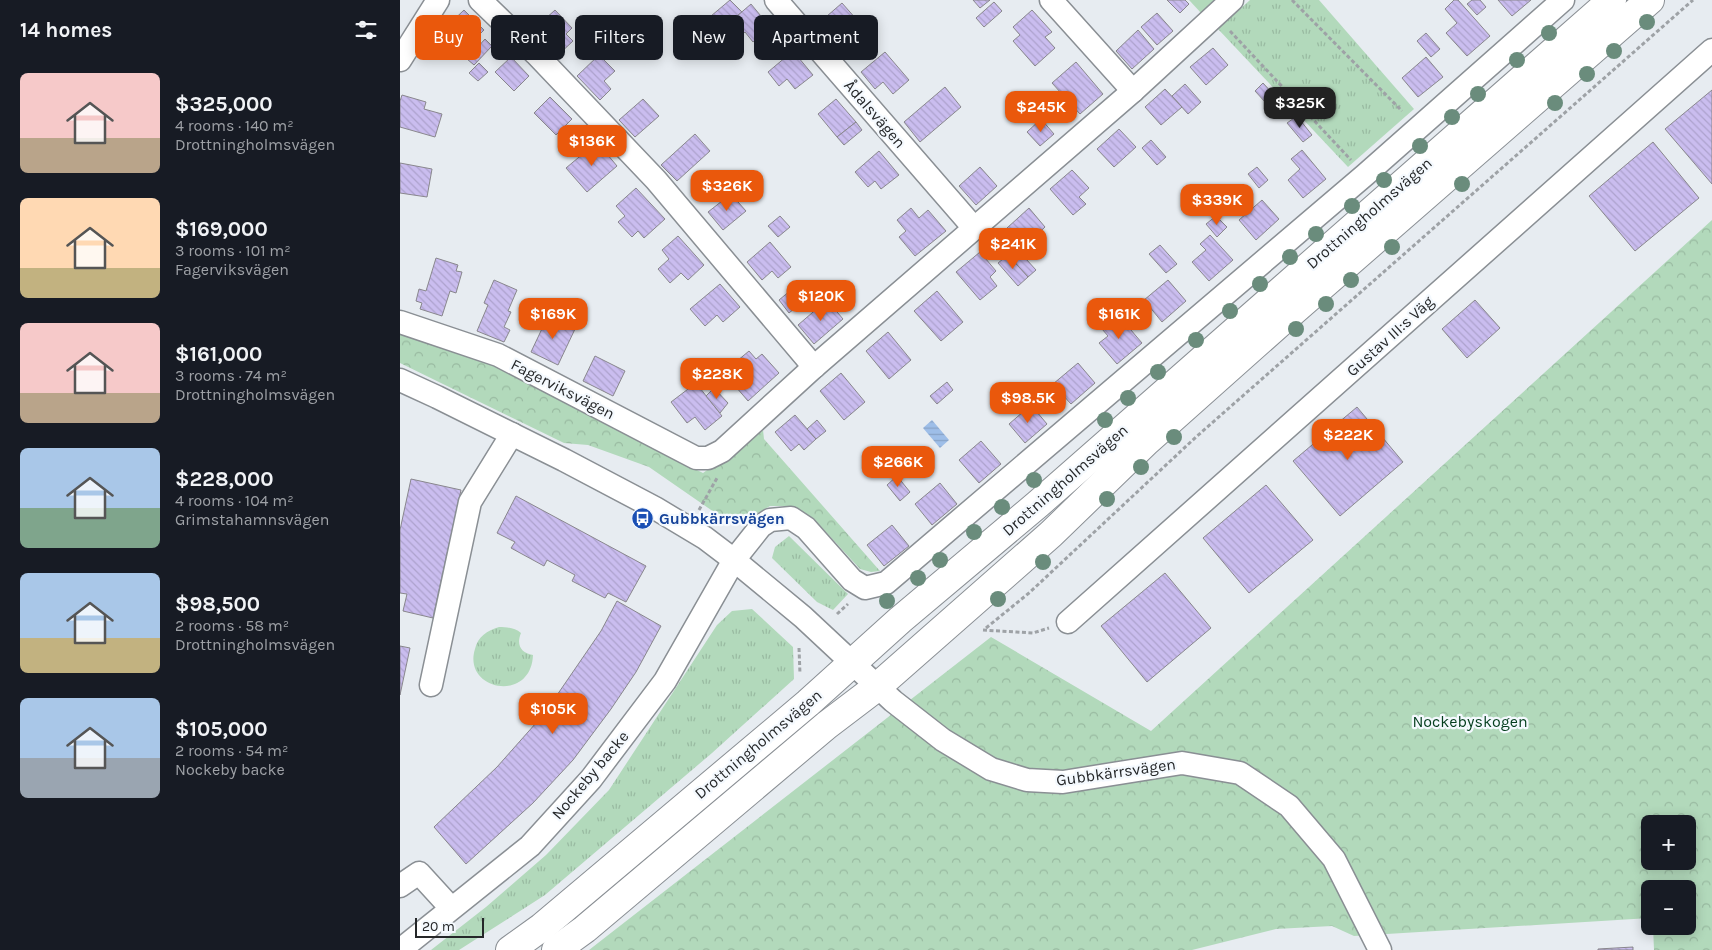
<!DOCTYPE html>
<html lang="en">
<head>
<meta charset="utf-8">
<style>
  body { margin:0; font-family:Karla,sans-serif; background:#242831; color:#f1f3f6; height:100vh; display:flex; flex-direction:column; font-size:19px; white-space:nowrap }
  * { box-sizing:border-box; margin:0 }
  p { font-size:16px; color:#9ea1a6 }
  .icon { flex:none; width:28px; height:28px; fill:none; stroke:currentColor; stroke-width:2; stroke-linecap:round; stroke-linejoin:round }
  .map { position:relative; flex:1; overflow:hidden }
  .panel { display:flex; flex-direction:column; background:#171b24; width:400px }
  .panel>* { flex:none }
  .top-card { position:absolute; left:15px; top:15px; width:475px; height:45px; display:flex; gap:10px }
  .buttons { position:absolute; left:1241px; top:815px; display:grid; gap:10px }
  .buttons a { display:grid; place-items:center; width:55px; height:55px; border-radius:8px; background:#171b24; box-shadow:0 2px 12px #0003; font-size:25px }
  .scale { position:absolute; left:15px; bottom:12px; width:69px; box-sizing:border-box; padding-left:5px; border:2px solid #252729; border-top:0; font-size:14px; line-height:18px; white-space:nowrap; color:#252729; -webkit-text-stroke:4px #f4f9fe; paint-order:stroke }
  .price { position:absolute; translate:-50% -42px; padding:0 11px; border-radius:10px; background:#ea580c; color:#fff; font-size:16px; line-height:32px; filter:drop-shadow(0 1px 2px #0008) }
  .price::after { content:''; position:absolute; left:50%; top:30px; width:15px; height:11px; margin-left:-8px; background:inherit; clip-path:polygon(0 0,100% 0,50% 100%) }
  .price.active { background:#222; color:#fff }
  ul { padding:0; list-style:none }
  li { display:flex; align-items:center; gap:15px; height:125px; padding:0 20px }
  li span { display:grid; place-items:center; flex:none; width:140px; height:100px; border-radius:8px; color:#555 }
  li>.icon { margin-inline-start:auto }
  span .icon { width:60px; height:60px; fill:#fffc; stroke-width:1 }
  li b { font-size:21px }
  h2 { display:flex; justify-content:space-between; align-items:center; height:60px; padding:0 20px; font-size:21px }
  .tag { padding:0 18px; border-radius:8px; background:#171b24; box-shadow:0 2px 12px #0003; font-size:18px; line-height:45px }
  .tag.active { background:#ea580c; color:#fff }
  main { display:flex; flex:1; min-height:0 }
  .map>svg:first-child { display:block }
  .grass { fill:url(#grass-tufts) }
  .forest { fill:url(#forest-crowns); fill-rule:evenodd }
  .water { fill:url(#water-rules) }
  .building { fill:url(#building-back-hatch); stroke:#89878d }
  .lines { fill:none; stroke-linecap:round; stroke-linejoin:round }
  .minor-casing { stroke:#8a8f94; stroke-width:25 }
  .major-casing { stroke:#8a8f94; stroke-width:30 }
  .path { stroke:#9ea2a6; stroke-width:3; stroke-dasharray:4 2.5; stroke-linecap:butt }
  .minor { stroke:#fff; stroke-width:22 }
  .major { stroke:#fff; stroke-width:28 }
  .tree { fill:#6a8c7c }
  .labels { text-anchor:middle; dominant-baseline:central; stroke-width:4.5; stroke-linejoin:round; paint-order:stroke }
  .street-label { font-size:16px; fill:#252729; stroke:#f4f9fe }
  .transit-label { font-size:16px; font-weight:bold; fill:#164399; stroke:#f4f9fe; text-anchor:start }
  .park-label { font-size:16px; fill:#043e1d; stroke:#f4f9fe }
</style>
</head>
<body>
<main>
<section class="panel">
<h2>14 homes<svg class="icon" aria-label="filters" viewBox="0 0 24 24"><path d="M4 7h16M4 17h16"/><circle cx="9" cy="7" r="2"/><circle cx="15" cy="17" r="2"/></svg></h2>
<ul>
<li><span style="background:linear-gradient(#f6c9c9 65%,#b9a48a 0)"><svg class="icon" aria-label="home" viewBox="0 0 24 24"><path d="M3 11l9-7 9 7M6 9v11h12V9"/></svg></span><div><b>$325,000</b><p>4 rooms · 140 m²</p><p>Drottningholmsvägen</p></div></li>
<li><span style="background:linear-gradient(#ffd9b3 70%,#c2b280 0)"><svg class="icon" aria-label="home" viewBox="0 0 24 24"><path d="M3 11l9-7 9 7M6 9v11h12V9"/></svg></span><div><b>$169,000</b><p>3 rooms · 101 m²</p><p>Fagerviksvägen</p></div></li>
<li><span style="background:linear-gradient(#f6c9c9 70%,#b9a48a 0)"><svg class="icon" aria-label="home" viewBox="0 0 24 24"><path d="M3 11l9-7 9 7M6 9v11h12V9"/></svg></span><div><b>$161,000</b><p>3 rooms · 74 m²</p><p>Drottningholmsvägen</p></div></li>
<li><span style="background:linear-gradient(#a9c7e8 60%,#7fa58c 0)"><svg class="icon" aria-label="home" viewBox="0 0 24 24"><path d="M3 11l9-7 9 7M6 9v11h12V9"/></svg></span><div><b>$228,000</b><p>4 rooms · 104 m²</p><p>Grimstahamnsvägen</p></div></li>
<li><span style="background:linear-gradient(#a9c7e8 65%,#c2b280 0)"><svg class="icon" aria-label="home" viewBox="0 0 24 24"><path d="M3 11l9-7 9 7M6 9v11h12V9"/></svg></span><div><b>$98,500</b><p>2 rooms · 58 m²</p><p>Drottningholmsvägen</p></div></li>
<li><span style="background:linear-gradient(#a9c7e8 60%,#9aa5b1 0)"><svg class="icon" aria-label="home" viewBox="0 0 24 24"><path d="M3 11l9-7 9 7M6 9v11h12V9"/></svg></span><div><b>$105,000</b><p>2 rooms · 54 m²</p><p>Nockeby backe</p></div></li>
</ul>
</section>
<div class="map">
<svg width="1312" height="950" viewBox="0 0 1312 950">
  <defs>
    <pattern id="grass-tufts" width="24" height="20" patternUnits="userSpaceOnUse" patternTransform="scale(1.25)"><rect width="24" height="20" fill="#b2d9bb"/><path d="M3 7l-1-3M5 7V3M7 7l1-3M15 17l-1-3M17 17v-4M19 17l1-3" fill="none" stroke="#99baa1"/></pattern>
    <pattern id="forest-crowns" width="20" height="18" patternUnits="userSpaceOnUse" patternTransform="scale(1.25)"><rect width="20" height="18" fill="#b2d9bb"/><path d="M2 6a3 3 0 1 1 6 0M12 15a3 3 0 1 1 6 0" fill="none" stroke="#99baa1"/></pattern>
    <pattern id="water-rules" width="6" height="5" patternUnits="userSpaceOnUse" patternTransform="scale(1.25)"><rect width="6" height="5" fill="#9ebee8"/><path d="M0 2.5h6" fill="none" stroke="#88a3c7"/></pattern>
    <pattern id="building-back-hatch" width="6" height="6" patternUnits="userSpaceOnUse" patternTransform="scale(1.25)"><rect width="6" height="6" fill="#cabdef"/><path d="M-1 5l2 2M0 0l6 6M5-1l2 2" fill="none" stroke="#ada2cd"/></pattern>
  </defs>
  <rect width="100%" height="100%" fill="#e7ecf1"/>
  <g class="grass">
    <path d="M789 0H817L802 14Z"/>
    <path d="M850 0H919L1014 109 948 167 818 29Z"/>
    <path d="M389 536 448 594 433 610 417 602 372 558 375 547Z"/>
    <path d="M352 609 393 647 394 679 312 753 145 895 59 950H31L86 907 146 855 209 790 317 625 332 611Z"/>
    <path d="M99 627C107 627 115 628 121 633 116 645 121 653 133 655 131 704 62 690 75 649 78 636 87 631 99 627Z"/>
  </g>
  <g class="forest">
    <path d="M1312 220V950H1254L1253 926H1288V889H1250V918L954 936 932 926 876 929 792 950H189L591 637 751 731ZM1250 824H1288V861H1250Z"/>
    <path d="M0 330 91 362 234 439 303 473 363 430 364 439 480 571 471 572 460 569 413 518 393 506H370L346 520 327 521 249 467 188 445 164 443 0 363Z"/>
  </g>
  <path class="water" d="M532 420 549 440 540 448 523 428Z"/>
  <g class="building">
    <path d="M330 0 342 12 322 29 311 16Z"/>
    <path d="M573 0H590L580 8Z"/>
    <path d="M767 0H785L789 4 780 13Z"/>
    <path d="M1054 0H1058L1090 36 1067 56 1046 33 1057 23 1045 9Z"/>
    <path d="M1072 0H1080L1086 7 1077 15 1067 4Z"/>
    <path d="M1098 0H1131L1112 16Z"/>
    <path d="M594 2 602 11 584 27 576 18Z"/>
    <path d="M442 3 464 28 450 41 443 33 434 40 419 23Z"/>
    <path d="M351 4 370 27 353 42 345 32 334 42 322 29Z"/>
    <path d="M64 10 84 30 63 51 60 47 51 55 37 40 45 32 43 30Z"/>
    <path d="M155 10 172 28 166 34 173 41 157 56 133 30Z"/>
    <path d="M632 10 652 32 645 37 655 48 635 66 613 41 620 35 613 27Z"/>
    <path d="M757 13 773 31 757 45 741 27Z"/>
    <path d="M738 30 754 49 732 69 716 51Z"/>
    <path d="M1026 33 1040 49 1031 57 1017 41Z"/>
    <path d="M85 39 92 46 74 65 67 59Z"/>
    <path d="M813 48 828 65 806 85 790 67Z"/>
    <path d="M393 51 413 75 395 89 387 79 379 86 368 72Z"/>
    <path d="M485 52 509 80 493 94 483 82 475 89 461 72Z"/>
    <path d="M199 55 215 71 204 81 211 89 200 100 177 76Z"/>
    <path d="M111 57 129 76 114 91 95 72Z"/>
    <path d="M1026 57 1043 77 1018 97 1002 78Z"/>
    <path d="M676 62 703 94 680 114 652 83Z"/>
    <path d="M79 63 88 72 78 81 69 73Z"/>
    <path d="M863 83 874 95 866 103 855 91Z"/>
    <path d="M785 84 801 102 788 114 772 96Z"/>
    <path d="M545 87 561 107 520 142 504 122Z"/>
    <path d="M765 89 782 107 761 125 745 107Z"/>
    <path d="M1312 90V184L1265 129Z"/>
    <path d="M2 95 26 102 24 109 42 114 35 137 0 127V101Z"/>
    <path d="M150 97 172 119 156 135 134 113Z"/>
    <path d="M243 99 259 116 235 137 219 120Z"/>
    <path d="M436 99 456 122 437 137 418 114Z"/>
    <path d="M897 116 912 135 903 142 887 123Z"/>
    <path d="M641 119 654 134 640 146 627 132Z"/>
    <path d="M456 122 462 130 444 145 437 137Z"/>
    <path d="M719 129 736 147 714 167 697 149Z"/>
    <path d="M295 134 310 151 277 181 261 165Z"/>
    <path d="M751 140 766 157 757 165 742 148Z"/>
    <path d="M197 142 217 166 187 192 166 168Z"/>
    <path d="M1253 142 1299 198 1235 251 1189 196Z"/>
    <path d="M902 150 926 179 903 198 888 180 900 169 891 159Z"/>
    <path d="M479 151 499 175 481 189 475 181 468 187 455 172Z"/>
    <path d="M0 163 32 169 27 197 0 193Z"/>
    <path d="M580 167 597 186 576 205 559 186Z"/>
    <path d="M857 167 868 180 859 188 848 174Z"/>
    <path d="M672 170 689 188 679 197 686 204 673 215 650 189Z"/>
    <path d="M236 188 265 219 244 238 238 231 232 237 218 222 225 216 216 206Z"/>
    <path d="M331 194 346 211 323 230 308 212Z"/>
    <path d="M862 200 879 219 856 240 839 220Z"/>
    <path d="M511 208 519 218 528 210 546 231 515 256 499 237 506 231 497 220Z"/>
    <path d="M629 208 645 227 624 247 607 228Z"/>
    <path d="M380 216 390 227 378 237 368 226Z"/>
    <path d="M816 216 827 227 817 237 806 224Z"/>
    <path d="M810 235 833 260 809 281 792 262 806 250 800 244Z"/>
    <path d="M278 236 304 265 288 280 281 273 270 283 258 269 269 259 262 250Z"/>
    <path d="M370 242 391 267 378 278 372 271 362 280 347 262Z"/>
    <path d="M760 245 777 264 766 273 749 254Z"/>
    <path d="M616 248 636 270 628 277 608 255Z"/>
    <path d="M580 252 596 271 590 277 597 286 580 300 556 272Z"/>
    <path d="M608 255 628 277 618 286 598 263Z"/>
    <path d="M36 258 58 265 56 271 62 272 56 293 50 291 42 316 20 309 22 303 16 301 19 289 26 291Z"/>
    <path d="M94 280 117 290 108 311 111 312 104 327 110 330 104 342 77 331 88 305 84 303Z"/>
    <path d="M768 280 786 301 762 322 744 300Z"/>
    <path d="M402 281 412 294 389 313 379 300Z"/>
    <path d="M320 284 340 307 323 322 317 315 305 326 290 309Z"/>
    <path d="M537 291 563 322 541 341 514 311Z"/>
    <path d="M427 300 443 319 414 344 398 325Z"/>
    <path d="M1075 300 1100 328 1067 358 1042 329Z"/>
    <path d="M148 316 175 329 158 365 131 352Z"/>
    <path d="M719 316 742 343 717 364 699 343 708 336 702 329Z"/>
    <path d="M488 332 511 360 489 379 466 351Z"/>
    <path d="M349 351 356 359 362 354 379 373 348 401 330 380 338 374 331 366Z"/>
    <path d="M195 356 225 371 213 396 183 381Z"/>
    <path d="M678 363 695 383 671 404 653 384Z"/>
    <path d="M441 373 465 402 444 420 420 391Z"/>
    <path d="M547 382 553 390 537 404 530 396Z"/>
    <path d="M296 383 322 416 305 430 295 417 287 423 271 402Z"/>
    <path d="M314 388 328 403 320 413 306 396Z"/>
    <path d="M631 405 647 424 625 443 609 424Z"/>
    <path d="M957 407 1003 462 940 516 893 461Z"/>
    <path d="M395 415 416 439 404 450 399 444 391 451 375 432Z"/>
    <path d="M417 420 426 431 416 439 407 429Z"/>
    <path d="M581 441 601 464 579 483 559 460Z"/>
    <path d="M497 476 510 492 500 501 487 485Z"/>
    <path d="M11 479 61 490 33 618 3 611 7 594 0 593V530Z"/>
    <path d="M540 483 557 504 532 525 515 504Z"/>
    <path d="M866 485 913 540 849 593 803 538Z"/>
    <path d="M116 496 246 566 226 602 208 593 205 598 172 581 175 575 147 560 144 566 111 548 115 542 97 533Z"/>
    <path d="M492 525 509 546 484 566 467 545Z"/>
    <path d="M765 573 811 628 747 682 701 626Z"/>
    <path d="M217 601 261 626 236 672 211 709 173 760 133 803 66 864 34 827 97 767 144 714 201 631Z"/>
    <path d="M0 646 10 648 0 695Z"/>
    <path d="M1233 947V950H1198V949Z"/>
  </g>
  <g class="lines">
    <defs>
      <g id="minor">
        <path d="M80 0 136 54 256 180 414 367"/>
        <path d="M376 0 574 228"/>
        <path d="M651 0 733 91"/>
        <path d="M0 60 38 0"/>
        <path d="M0 322 98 355 296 458H308L322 451 414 367 733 91 832 0"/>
        <path d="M0 380 37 397 164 460 255 508 305 538 334 560 403 617 493 701 543 740 591 769 627 780 663 782 782 763 840 773 889 806 934 859 980 950"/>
        <path d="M668 622 1312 50"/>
        <path d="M31 685 70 502 112 434"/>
        <path d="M0 886 19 873 51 908"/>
        <path d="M0 950 130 846 191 779 265 681 334 560 361 526 370 520 391 518 406 528 452 580 465 588 486 583 965 175 1163 0"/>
      </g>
      <g id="major">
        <path d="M110 950 142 927 408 703 500 620 638 504 1212 0"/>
        <path d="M156 950 185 929 427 725 477 687 651 534 747 441 883 320 1250 0"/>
      </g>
    </defs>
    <use href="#minor" class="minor-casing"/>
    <use href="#major" class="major-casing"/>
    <g class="path">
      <path d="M892 0 1002 111"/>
      <path d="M830 31 951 160"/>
      <path d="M299 510 317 478"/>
      <path d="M437 614 448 604"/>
      <path d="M586 628 629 593 796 437 1293 0"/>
      <path d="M583 630 633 633 649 628"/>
      <path d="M399 648 400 674"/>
    </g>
    <use href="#minor" class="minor"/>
    <use href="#major" class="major"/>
  </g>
  <g class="tree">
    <circle cx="1247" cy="22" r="8"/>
    <circle cx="1149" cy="33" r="8"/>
    <circle cx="1214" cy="51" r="8"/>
    <circle cx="1117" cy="60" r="8"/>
    <circle cx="1187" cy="74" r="8"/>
    <circle cx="1078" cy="94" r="8"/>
    <circle cx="1155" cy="103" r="8"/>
    <circle cx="1052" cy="117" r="8"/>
    <circle cx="1020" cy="146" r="8"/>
    <circle cx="984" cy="180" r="8"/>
    <circle cx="1062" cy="184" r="8"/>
    <circle cx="952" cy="206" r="8"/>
    <circle cx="916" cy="234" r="8"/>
    <circle cx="992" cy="247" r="8"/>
    <circle cx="890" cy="257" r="8"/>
    <circle cx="951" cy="280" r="8"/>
    <circle cx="860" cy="284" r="8"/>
    <circle cx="926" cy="304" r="8"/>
    <circle cx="830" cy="311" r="8"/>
    <circle cx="896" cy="329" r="8"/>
    <circle cx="796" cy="340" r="8"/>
    <circle cx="758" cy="372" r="8"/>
    <circle cx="728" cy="398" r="8"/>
    <circle cx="705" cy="420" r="8"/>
    <circle cx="774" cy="437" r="8"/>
    <circle cx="741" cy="467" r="8"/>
    <circle cx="634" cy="480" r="8"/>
    <circle cx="707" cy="499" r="8"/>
    <circle cx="602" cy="507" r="8"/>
    <circle cx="574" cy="532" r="8"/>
    <circle cx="540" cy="560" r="8"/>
    <circle cx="643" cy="562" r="8"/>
    <circle cx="518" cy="578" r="8"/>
    <circle cx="598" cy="599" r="8"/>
    <circle cx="487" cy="601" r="8"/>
  </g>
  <defs>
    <symbol id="bus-disc" viewBox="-11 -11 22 22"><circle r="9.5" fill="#1a4fb4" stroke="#f4f9fe"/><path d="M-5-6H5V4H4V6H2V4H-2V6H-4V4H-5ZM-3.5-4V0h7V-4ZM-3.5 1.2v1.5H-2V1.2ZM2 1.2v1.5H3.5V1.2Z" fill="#fff"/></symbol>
  </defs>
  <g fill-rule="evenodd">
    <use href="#bus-disc" x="230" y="506" width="25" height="25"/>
  </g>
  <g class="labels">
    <g class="street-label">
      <text transform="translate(475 114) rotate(49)">Ådalsvägen</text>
      <text transform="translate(969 213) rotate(-41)">Drottningholmsvägen</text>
      <text transform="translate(990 336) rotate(-42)">Gustav III:s Väg</text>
      <text transform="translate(163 389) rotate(27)">Fagerviksvägen</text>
      <text transform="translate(665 480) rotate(-41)">Drottningholmsvägen</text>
      <text transform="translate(358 744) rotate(-40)">Drottningholmsvägen</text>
      <text transform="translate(716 772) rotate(-8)">Gubbkärrsvägen</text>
      <text transform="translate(190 775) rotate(-50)">Nockeby backe</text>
    </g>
    <g class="transit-label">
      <text x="259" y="518">Gubbkärrsvägen</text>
    </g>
    <g class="park-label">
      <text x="1070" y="721">Nockebyskogen</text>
    </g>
  </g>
</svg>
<div class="buttons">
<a>+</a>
<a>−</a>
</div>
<div class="scale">20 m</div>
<b class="price active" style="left:900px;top:129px">$325K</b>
<b class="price" style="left:641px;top:133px">$245K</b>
<b class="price" style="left:192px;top:167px">$136K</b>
<b class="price" style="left:327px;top:212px">$326K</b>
<b class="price" style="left:817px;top:226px">$339K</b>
<b class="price" style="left:613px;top:270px">$241K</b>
<b class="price" style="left:421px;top:322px">$120K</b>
<b class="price" style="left:153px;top:340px">$169K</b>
<b class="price" style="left:719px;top:340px">$161K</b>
<b class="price" style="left:317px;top:400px">$228K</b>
<b class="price" style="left:628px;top:424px">$98.5K</b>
<b class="price" style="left:948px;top:461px">$222K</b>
<b class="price" style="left:498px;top:488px">$266K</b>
<b class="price" style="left:153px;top:735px">$105K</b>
<div class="top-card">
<a class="tag active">Buy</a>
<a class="tag">Rent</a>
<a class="tag">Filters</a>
<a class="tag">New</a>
<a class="tag">Apartment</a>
</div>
</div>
</main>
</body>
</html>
